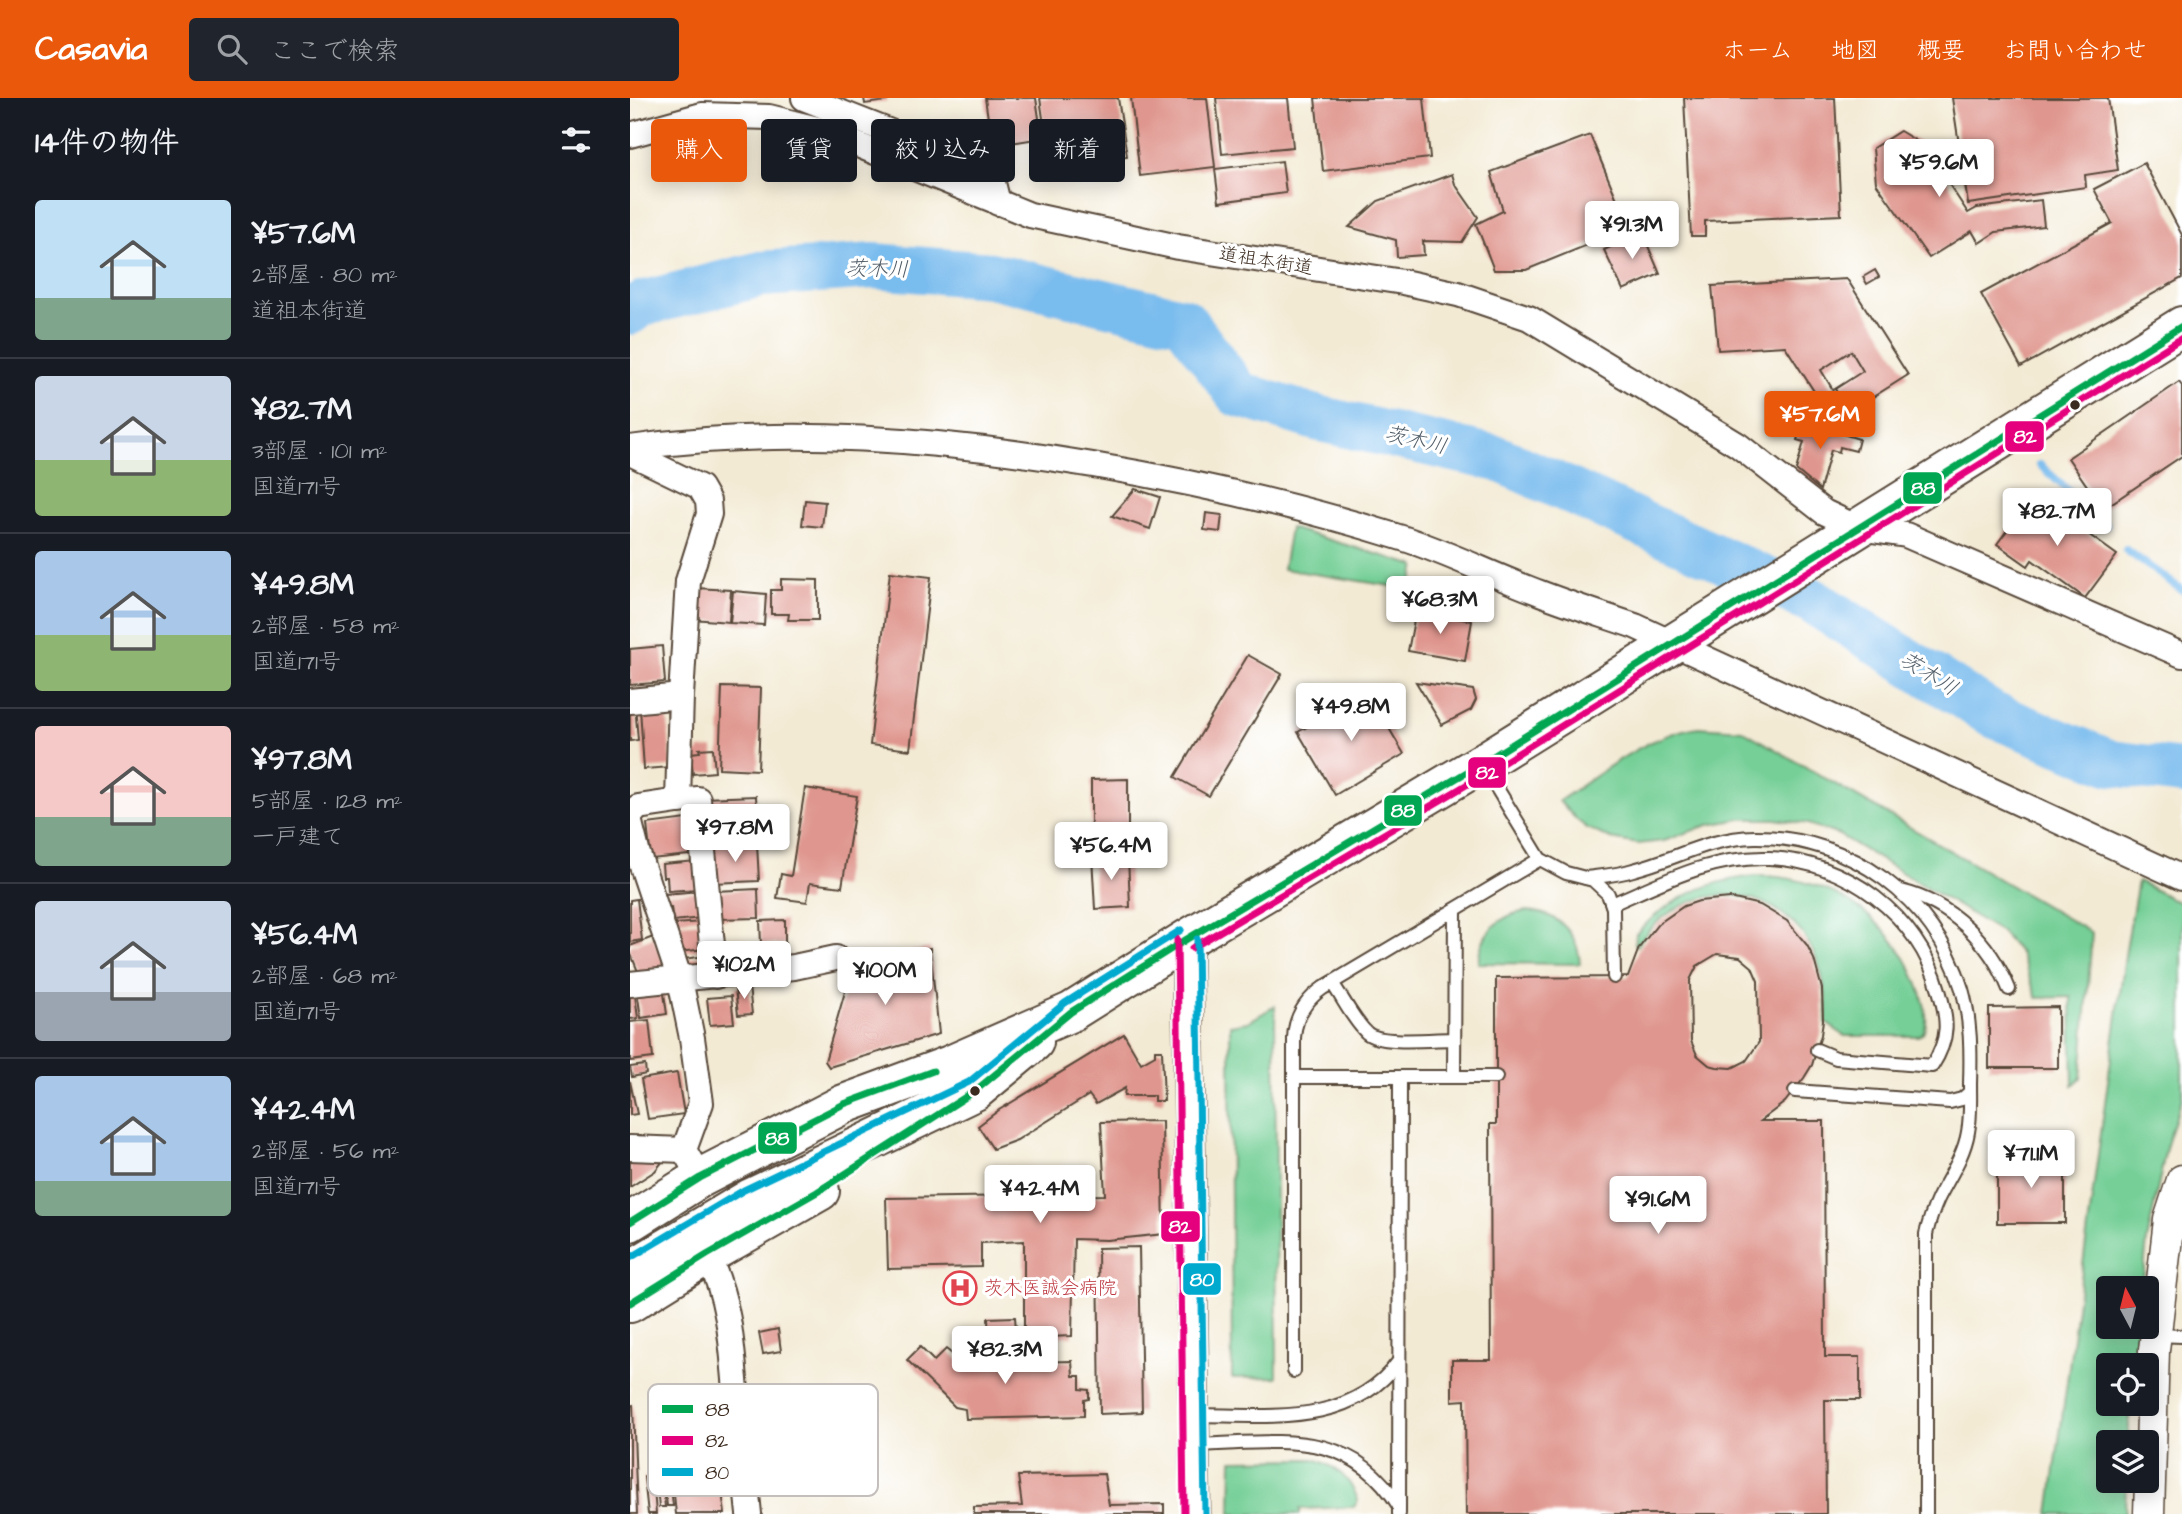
<!DOCTYPE html>
<html lang="ja">
<head>
<meta charset="utf-8">
<style>
  body { margin:0; font-family:"Architects Daughter","Klee One",sans-serif; background:#20242c; color:#f1f3f6; height:100vh; display:flex; flex-direction:column; font-size:26px; white-space:nowrap }
  * { box-sizing:border-box; margin:0 }
  p { font-size:23px; color:#9ea1a6 }
  .icon { flex:none; width:38px; height:38px; fill:none; stroke:currentColor; stroke-width:2; stroke-linecap:round; stroke-linejoin:round }
  .map { position:relative; flex:1; overflow:hidden }
  .side { display:flex; flex-direction:column; background:#171b24; width:630px }
  .side>* { flex:none }
  .top-card { position:absolute; left:21px; top:21px; width:665px; height:63px; display:flex; gap:14px }
  .needle { width:46px; rotate:353deg }
  .buttons { position:absolute; left:1466px; top:1178px; display:grid; gap:14px }
  .buttons a { display:grid; place-items:center; width:63px; height:63px; border-radius:7px; background:#171b24; box-shadow:0 4px 18px #0003; font-size:35px }
  .price { position:absolute; translate:-50% -60px; padding:0 16px; border-radius:7px; background:#fff; color:#222; font-size:23px; line-height:46px; filter:drop-shadow(0 2px 4px #0008) }
  .price::after { content:''; position:absolute; left:50%; top:42px; width:21px; height:16px; margin-left:-10px; background:inherit; clip-path:polygon(0 0,100% 0,50% 100%) }
  .price.selected { background:#ea580c; color:#fff }
  ul { padding:0; list-style:none }
  li { display:flex; align-items:center; gap:21px; height:175px; padding:0 35px }
  li+li { border-top:2px solid #363941 }
  li span { display:grid; place-items:center; flex:none; width:196px; height:140px; border-radius:7px; color:#555 }
  li>.icon { margin-inline-start:auto }
  span .icon { width:84px; height:84px; fill:#fffc; stroke-width:1 }
  li b { font-size:30px }
  h2 { display:flex; justify-content:space-between; align-items:center; height:84px; padding:0 35px; font-size:30px }
  .pill { padding:0 24px; border-radius:7px; background:#171b24; box-shadow:0 4px 18px #0003; font-size:24px; line-height:63px }
  .pill.selected { background:#ea580c; color:#fff }
  header { display:flex; align-items:center; gap:42px; box-sizing:border-box; height:98px; padding:0 35px; background:#ea580c; color:#fff }
  header strong { font-size:33px }
  nav { display:flex; gap:38px; margin-inline-start:auto; font-size:24px }
  .search { width:490px; height:63px; background:#20242c; display:flex; align-items:center; gap:18px; box-sizing:border-box; padding:0 24px; border-radius:7px; color:#9ea1a6; font-size:26px }
  main { display:flex; flex:1; min-height:0 }
  .map>svg:first-child { display:block }
  .green { fill:#75cf96; stroke:#587c5a; stroke-width:2 }
  .lines { fill:none; stroke-linecap:round; stroke-linejoin:round }
  .stream { stroke:#79bcee; stroke-width:8 }
  .river { stroke:#79bcee; stroke-width:46 }
  .building { fill:#df968e; fill-rule:evenodd }
  .service-casing { stroke:#574739; stroke-width:16 }
  .minor-casing { stroke:#574739; stroke-width:28 }
  .tertiary-casing { stroke:#574739; stroke-width:33 }
  .trunk-casing { stroke:#574739; stroke-width:42 }
  .service { stroke:#fff; stroke-width:12 }
  .minor { stroke:#fff; stroke-width:24 }
  .tertiary { stroke:#fff; stroke-width:30 }
  .trunk { stroke:#fff; stroke-width:38 }
  .bus-1-casing { stroke:#fff; stroke-width:12 }
  .bus-2-casing { stroke:#fff; stroke-width:12 }
  .bus-3-casing { stroke:#fff; stroke-width:12 }
  .bus-1 { stroke:#00a651; stroke-width:7 }
  .bus-2 { stroke:#e5007d; stroke-width:7 }
  .bus-3 { stroke:#00a9ce; stroke-width:7 }
  .bus-dot { fill:#3b2a1e; stroke:#fff; stroke-width:2.5 }
  .labels { text-anchor:middle; dominant-baseline:central; stroke-width:6; stroke-linejoin:round; paint-order:stroke }
  .street-label { font-size:19px; fill:#3b2a1e; stroke:#fff }
  .health-label { font-size:19px; fill:#be3a42; stroke:#fff; text-anchor:start }
  .water-label { font-size:21px; font-style:italic; fill:#515d67; stroke:#fff }
  .key { fill:#fff; stroke:#c4bfbc; stroke-width:2 }
  .key-label { font-size:19px; fill:#3b2a1e }
  .line-badge { stroke:#fff; stroke-width:2.5 }
  .badge-label { font-size:19px; text-anchor:middle; font-weight:bold; fill:#fff }
</style>
</head>
<body>
<header>
<strong>Casavia</strong>
<div class="search"><svg class="icon" aria-label="search" viewBox="0 0 24 24"><circle cx="10" cy="10" r="6"/><path d="M15 15l6 6"/></svg>ここで検索</div>
<nav><a>ホーム</a><a>地図</a><a>概要</a><a>お問い合わせ</a></nav>
</header>
<main>
<section class="side">
<h2>14件の物件<svg class="icon" aria-label="filters" viewBox="0 0 24 24"><path d="M4 7h16M4 17h16"/><circle cx="9" cy="7" r="2"/><circle cx="15" cy="17" r="2"/></svg></h2>
<ul>
<li><span style="background:linear-gradient(#bfe0f5 70%,#7fa58c 0)"><svg class="icon" aria-label="home" viewBox="0 0 24 24"><path d="M3 11l9-7 9 7M6 9v11h12V9"/></svg></span><div><b>¥57.6M</b><p>2部屋 · 80 m²</p><p>道祖本街道</p></div></li>
<li><span style="background:linear-gradient(#c9d6e8 60%,#8fb573 0)"><svg class="icon" aria-label="home" viewBox="0 0 24 24"><path d="M3 11l9-7 9 7M6 9v11h12V9"/></svg></span><div><b>¥82.7M</b><p>3部屋 · 101 m²</p><p>国道171号</p></div></li>
<li><span style="background:linear-gradient(#a9c7e8 60%,#8fb573 0)"><svg class="icon" aria-label="home" viewBox="0 0 24 24"><path d="M3 11l9-7 9 7M6 9v11h12V9"/></svg></span><div><b>¥49.8M</b><p>2部屋 · 58 m²</p><p>国道171号</p></div></li>
<li><span style="background:linear-gradient(#f6c9c9 65%,#7fa58c 0)"><svg class="icon" aria-label="home" viewBox="0 0 24 24"><path d="M3 11l9-7 9 7M6 9v11h12V9"/></svg></span><div><b>¥97.8M</b><p>5部屋 · 128 m²</p><p>一戸建て</p></div></li>
<li><span style="background:linear-gradient(#c9d6e8 65%,#9aa5b1 0)"><svg class="icon" aria-label="home" viewBox="0 0 24 24"><path d="M3 11l9-7 9 7M6 9v11h12V9"/></svg></span><div><b>¥56.4M</b><p>2部屋 · 68 m²</p><p>国道171号</p></div></li>
<li><span style="background:linear-gradient(#a9c7e8 75%,#7fa58c 0)"><svg class="icon" aria-label="home" viewBox="0 0 24 24"><path d="M3 11l9-7 9 7M6 9v11h12V9"/></svg></span><div><b>¥42.4M</b><p>2部屋 · 56 m²</p><p>国道171号</p></div></li>
</ul>
</section>
<div class="map">
<svg width="1552" height="1416" viewBox="0 0 1552 1416">
  <rect width="100%" height="100%" fill="#fff"/>
  <filter id="ink" filterUnits="userSpaceOnUse"><feTurbulence type="fractalNoise" baseFrequency=".0143" numOctaves="2"/><feDisplacementMap in="SourceGraphic" scale="14" xChannelSelector="R" yChannelSelector="G"/><feConvolveMatrix kernelMatrix="1 2 1 2 8 2 1 2 1" color-interpolation-filters="sRGB"/></filter>
  <filter id="wash" filterUnits="userSpaceOnUse"><feTurbulence type="fractalNoise" baseFrequency=".00686" numOctaves="4" result="noise"/><feDisplacementMap in="SourceGraphic" scale="28" xChannelSelector="R" yChannelSelector="G"/><feGaussianBlur stdDeviation="1.57" result="paint"/><feColorMatrix in="noise" values="0 0 0 0 0 0 0 0 0 0 0 0 0 0 0 0 0 1.4 0 .05"/><feComposite in="paint" operator="in"/></filter>
  <g filter="url(#wash)">
    <rect width="100%" height="100%" fill="#f3ead4"/>
    <g class="green">
      <path d="M660 430 786 468 780 491 653 471Z"/>
      <path d="M1068 629 1112 632 1462 835 1451 980 1443 987 1441 899 1407 900 1390 855 1371 834 1209 737 1178 726 1145 721H1111L1078 727 1034 743 1008 746 981 741 957 730 947 722 929 703C973 674 1016 637 1068 629Z"/>
      <path d="M1133 778C1205 780 1268 826 1291 895 1295 908 1300 924 1292 936L1288 938H1215L1196 925C1198 893 1191 859 1171 834 1126 777 1043 790 1007 848L1005 846 1006 836C1040 799 1083 780 1133 778Z"/>
      <path d="M1508 783 1552 806V1000L1536 1050 1517 1143 1512 1190H1479V1228L1508 1229 1504 1267H1479V1306H1500L1498 1344H1479V1382L1496 1383 1495 1416H1419L1496 851Z"/>
      <path d="M896 813C927 814 948 834 950 866L848 865C850 836 867 818 896 813Z"/>
      <path d="M645 908 647 1279 602 1280 600 927 618 924Z"/>
      <path d="M684 1361C706 1368 720 1380 728 1402L724 1409 670 1411V1416H601L602 1362Z"/>
    </g>
    <g class="lines">
      <g class="stream">
        <path d="M1410 367 1476 427"/>
        <path d="M1496 452 1552 492"/>
      </g>
      <path class="river" d="M0 214 11 206 131 176 244 168 360 177 554 223 608 296 686 320 869 361 1181 502 1363 617 1481 665 1552 674"/>
    </g>
    <g id="blocks">
      <g class="building">
        <path d="M234 0H257V3L235 6Z"/>
        <path d="M355 0H406L412 40 362 48Z"/>
        <path d="M410 0H488L497 58 420 69Z"/>
        <path d="M501 0H577L585 69 510 78Z"/>
        <path d="M586 0H658L663 49 592 56Z"/>
        <path d="M685 0H794L800 60 693 73Z"/>
        <path d="M1054 0H1205L1211 117 1075 123V138H1061Z"/>
        <path d="M1322 0H1478L1488 72 1455 77 1456 89 1338 106Z"/>
        <path d="M1270 33 1293 47 1338 115 1347 110 1411 102 1414 128 1366 134 1349 145 1342 133 1299 160 1246 85 1243 50Z"/>
        <path d="M960 37 999 130 896 172H864L846 126 873 113 861 74Z"/>
        <path d="M652 63 656 95 589 104 585 71Z"/>
        <path d="M1514 65 1552 137V180L1391 269 1351 196 1482 125 1464 91Z"/>
        <path d="M822 76 825 86 848 119 832 144 793 143 794 157 767 159 766 142 719 129 748 103Z"/>
        <path d="M1012 134 1030 176 993 192 974 152Z"/>
        <path d="M1245 172 1249 179 1237 186 1233 179Z"/>
        <path d="M1217 181 1278 277 1219 314 1205 291 1233 273 1221 253 1191 272 1203 292 1189 301 1155 248 1088 252 1082 188Z"/>
        <path d="M1549 284 1552 288V358L1473 411 1438 360Z"/>
        <path d="M1173 324 1229 341 1226 353 1210 349 1209 354 1201 352 1190 392 1166 372 1174 344 1167 342Z"/>
        <path d="M505 391 530 399 520 431 482 418Z"/>
        <path d="M1403 397 1414 406 1410 412 1411 414 1414 409 1433 423 1430 427 1434 430 1440 423 1487 457 1455 500 1402 462 1398 468 1367 446Z"/>
        <path d="M175 402 195 404 192 429 172 427Z"/>
        <path d="M576 415 592 417 590 434 574 432Z"/>
        <path d="M260 474 301 479 280 652 240 647Z"/>
        <path d="M151 481 188 482V522H158L159 516H141V492H151Z"/>
        <path d="M65 490 101 492 99 524 63 521Z"/>
        <path d="M103 493 136 496 134 527 100 525Z"/>
        <path d="M786 512 842 523 835 563 778 553Z"/>
        <path d="M32 548 35 584 0 587V551Z"/>
        <path d="M618 557 652 576 579 698 545 679Z"/>
        <path d="M786 584 843 592 846 602 841 612 812 627Z"/>
        <path d="M92 589 131 590 128 672 89 670Z"/>
        <path d="M738 594 774 656 705 697 668 634Z"/>
        <path d="M0 607H5L8 642 0 643Z"/>
        <path d="M37 608 41 669 14 671 10 610Z"/>
        <path d="M83 650 85 674 63 676 61 655 70 654 69 651Z"/>
        <path d="M498 681V736L461 737V682Z"/>
        <path d="M175 690 227 698 212 789 180 785 177 804 147 800 151 776 161 778Z"/>
        <path d="M126 698 128 736 75 738 74 700Z"/>
        <path d="M64 720 68 756 21 761 17 726Z"/>
        <path d="M127 746 129 783 82 785 81 748Z"/>
        <path d="M498 757 500 809 465 811 462 758Z"/>
        <path d="M67 763 69 791 38 793 37 779H33L32 766Z"/>
        <path d="M128 791 129 820 86 821 85 793Z"/>
        <path d="M69 793 72 820 43 823 41 809H37L35 796Z"/>
        <path d="M1100 800 1130 807 1157 823 1177 847 1184 861 1192 891 1193 922 1191 937 1182 967 1174 980 1155 1004 1130 1023H1194L1195 1259H1230V1302H1195L1196 1416H836L835 1302 822 1303V1262H861L860 1026H866V880L998 879 1009 850 1028 826 1054 808 1069 803ZM1087 856 1110 859 1122 869 1128 883 1129 944 1116 963 1102 970 1087 969 1079 967 1067 957 1061 943 1060 882 1067 868Z"/>
        <path d="M7 801 12 842 0 844V802Z"/>
        <path d="M155 822V846H131L130 823Z"/>
        <path d="M72 824 75 851 48 854 45 826Z"/>
        <path d="M23 839 36 871 11 881 0 854V848Z"/>
        <path d="M300 850 309 936 199 969 195 963 223 866Z"/>
        <path d="M75 858 77 869 55 872 53 861Z"/>
        <path d="M119 888 122 916 108 917 105 890Z"/>
        <path d="M33 889 37 916 11 920 7 893Z"/>
        <path d="M0 890H4L8 920 0 921Z"/>
        <path d="M101 898 104 925 80 927 77 900Z"/>
        <path d="M1428 909V970H1359V910Z"/>
        <path d="M19 922 23 960 0 963V924Z"/>
        <path d="M494 936 511 965 525 957V952H532L534 1003H524V998H494L495 990 466 1006 459 997 387 1042 363 1051 348 1028 369 1012Z"/>
        <path d="M15 967 16 976 2 979 0 969Z"/>
        <path d="M47 975 54 1016 18 1021 11 981Z"/>
        <path d="M0 983 7 1016 0 1017Z"/>
        <path d="M532 1023 534 1136 477 1142 444 1141 442 1238 394 1240V1143L351 1145V1169L258 1171 256 1100 475 1097 471 1024Z"/>
        <path d="M0 1057H38L25 1073 0 1089Z"/>
        <path d="M1435 1058V1125H1367V1059Z"/>
        <path d="M509 1149 512 1314 470 1316 468 1150Z"/>
        <path d="M385 1219 387 1246H359L358 1220Z"/>
        <path d="M148 1231 151 1253 133 1256 129 1235Z"/>
        <path d="M290 1249 304 1263 316 1251 333 1265 375 1263V1258H399L400 1264 442 1263 443 1278H450V1291L459 1292V1301L454 1302V1318L336 1321 335 1311 325 1309 277 1262Z"/>
        <path d="M3 1307 7 1416H0V1308Z"/>
        <path d="M60 1368 61 1382 90 1379 95 1416H46L43 1386 38 1387 36 1371Z"/>
        <path d="M31 1370 35 1409H29L25 1371Z"/>
        <path d="M474 1376 479 1407 534 1406V1416H344V1409L392 1408 388 1378Z"/>
        <path d="M23 1378 26 1416H18L14 1379Z"/>
        <path d="M41 1389 43 1408H37L35 1390Z"/>
      </g>
    </g>
  </g>
  <g filter="url(#ink)">
    <use href="#blocks" fill-opacity="0" stroke="#574739" stroke-width="2"/>
    <g class="lines">
      <defs>
        <g id="service">
          <path d="M854 669 910 761 936 775 963 782 978 796 983 810 984 879"/>
          <path d="M956 780C971 778 988 777 1003 772 1047 761 1077 740 1125 739 1220 738 1305 801 1332 891 1341 922 1341 954 1340 986 1340 1001 1341 1018 1338 1034 1334 1058 1319 1079 1308 1101 1303 1112 1299 1124 1296 1136V1416"/>
          <path d="M1271 793C1321 805 1360 844 1379 891"/>
          <path d="M982 806C1033 784 1082 758 1139 760 1216 763 1288 817 1309 892 1318 922 1320 940 1302 968L1206 960 1187 952"/>
          <path d="M702 885C713 900 723 922 737 935 751 947 804 941 824 941"/>
          <path d="M664 979H866"/>
          <path d="M824 979 825 812"/>
          <path d="M1165 993 1320 1004 1332 1001 1340 994"/>
          <path d="M1526 1237 1552 1238"/>
          <path d="M664 1273V940C665 918 676 902 693 890L910 761"/>
          <path d="M564 1317C638 1317 720 1330 769 1263"/>
          <path d="M564 1347C647 1345 719 1327 769 1408"/>
          <path d="M769 1416 770 979"/>
        </g>
        <g id="minor">
          <path d="M174 0 347 68 362 81 368 105"/>
          <path d="M0 37 72 17 139 19 191 32 400 117 548 149 773 184 828 196 899 220 1108 347 1194 414 1228 430 1276 437 1552 557"/>
          <path d="M0 350C154 328 311 341 463 367 569 385 670 408 772 440 819 455 864 478 910 495 941 507 973 517 1005 528L1552 780"/>
          <path d="M0 355 70 389 78 403 79 416 58 483 51 598 48 703 8 709 0 718"/>
          <path d="M0 603 51 598"/>
          <path d="M48 703 68 701 85 878"/>
          <path d="M0 725 7 753 50 882 62 940 71 1005 54 1052 70 1080"/>
          <path d="M0 886 164 869 206 860"/>
          <path d="M0 1050 54 1052"/>
          <path d="M77 1157C99 1199 102 1246 106 1293 109 1334 115 1375 119 1416"/>
        </g>
        <g id="tertiary">
          <path d="M557 841 565 1416"/>
          <path d="M1519 1416 1524 1252 1539 1122 1552 1082"/>
        </g>
        <g id="trunk">
          <path d="M0 1124 70 1080 214 1006 320 967 441 914 557 841 852 665 1552 228"/>
          <path d="M0 1172 119 1101 345 993 404 944"/>
          <path d="M0 1205 77 1157 190 1093"/>
        </g>
      </defs>
      <use href="#service" class="service-casing"/>
      <use href="#minor" class="minor-casing"/>
      <use href="#tertiary" class="tertiary-casing"/>
      <use href="#trunk" class="trunk-casing"/>
      <use href="#service" class="service"/>
      <use href="#minor" class="minor"/>
      <use href="#tertiary" class="tertiary"/>
      <use href="#trunk" class="trunk"/>
      <defs>
        <g id="bus-1">
          <path d="M0 1124 70 1080 214 1006 303 973"/>
          <path d="M0 1205 77 1157 187 1094 345 993 441 914 557 841 852 665 1552 228"/>
        </g>
        <g id="bus-2">
          <path d="M547 841 554 1416"/>
          <path d="M562 850 858 674 1552 240"/>
        </g>
        <g id="bus-3">
          <path d="M567 841 575 1416"/>
          <path d="M0 1160 114 1092 339 984 435 905 551 832"/>
        </g>
      </defs>
      <use href="#bus-1" class="bus-1-casing"/>
      <use href="#bus-2" class="bus-2-casing"/>
      <use href="#bus-3" class="bus-3-casing"/>
      <use href="#bus-1" class="bus-1"/>
      <use href="#bus-2" class="bus-2"/>
      <use href="#bus-3" class="bus-3"/>
    </g>
  </g>
  <defs>
    <symbol id="hospital-ring" viewBox="-11 -11 22 22"><circle r="9.5" fill="#fff" stroke="#e0444e" stroke-width="1.5"/><path d="M-5-5h3v3.5h4V-5h3V5h-3V1.5h-4V5h-3Z" fill="#e0444e"/></symbol>
  </defs>
  <g fill-rule="evenodd">
    <use href="#hospital-ring" x="311" y="1171" width="38" height="38"/>
  </g>
  <g class="bus-dot">
    <circle cx="1445" cy="307" r="6"/>
    <circle cx="345" cy="993" r="6"/>
  </g>
  <g class="labels">
    <g class="street-label">
      <text transform="translate(636 163) rotate(9)">道祖本街道</text>
    </g>
    <g class="health-label">
      <text x="354" y="1190">茨木医誠会病院</text>
    </g>
    <g class="water-label">
      <text transform="translate(247 171) rotate(1)">茨木川</text>
      <text transform="translate(786 342) rotate(13)">茨木川</text>
      <text transform="translate(1299 576) rotate(32)">茨木川</text>
    </g>
  </g>
  <rect x="18" y="1286" width="230" height="112" rx="10" class="key"/>
  <rect x="32" y="1307" width="31" height="8" fill="#00a651"/>
  <rect x="32" y="1338" width="31" height="9" fill="#e5007d"/>
  <rect x="32" y="1370" width="31" height="8" fill="#00a9ce"/>
  <g class="key-label">
    <text x="75" y="1318">88</text>
    <text x="75" y="1349">82</text>
    <text x="75" y="1381">80</text>
  </g>
  <g class="line-badge">
    <rect x="1374" y="322" width="41" height="33" rx="7" fill="#e5007d"/>
    <rect x="1272" y="373" width="41" height="34" rx="7" fill="#00a651"/>
    <rect x="837" y="658" width="40" height="33" rx="7" fill="#e5007d"/>
    <rect x="753" y="696" width="40" height="33" rx="7" fill="#00a651"/>
    <rect x="127" y="1023" width="41" height="34" rx="7" fill="#00a651"/>
    <rect x="530" y="1112" width="41" height="33" rx="7" fill="#e5007d"/>
    <rect x="552" y="1164" width="40" height="34" rx="7" fill="#00a9ce"/>
  </g>
  <g class="badge-label">
    <text x="1395" y="345">82</text>
    <text x="1293" y="397">88</text>
    <text x="857" y="681">82</text>
    <text x="773" y="719">88</text>
    <text x="147" y="1047">88</text>
    <text x="550" y="1135">82</text>
    <text x="572" y="1188">80</text>
  </g>
</svg>
<div class="buttons">
<a><svg class="needle" viewBox="-14 -14 28 28"><path d="M0-13l5 13h-10z" fill="#e53935"/><path d="M0 13l5-13h-10z" fill="#9ea1a6"/></svg></a>
<a><svg class="icon" aria-label="locate" viewBox="0 0 24 24"><circle cx="12" cy="12" r="6"/><path d="M12 2v4M12 18v4M2 12h4M18 12h4"/></svg></a>
<a><svg class="icon" aria-label="layers" viewBox="0 0 24 24"><path d="M12 4l9 5-9 5-9-5zM3 14l9 5 9-5"/></svg></a>
</div>
<b class="price" style="left:1309px;top:101px">¥59.6M</b>
<b class="price" style="left:1002px;top:163px">¥91.3M</b>
<b class="price selected" style="left:1190px;top:353px">¥57.6M</b>
<b class="price" style="left:1427px;top:450px">¥82.7M</b>
<b class="price" style="left:810px;top:538px">¥68.3M</b>
<b class="price" style="left:721px;top:645px">¥49.8M</b>
<b class="price" style="left:105px;top:766px">¥97.8M</b>
<b class="price" style="left:481px;top:784px">¥56.4M</b>
<b class="price" style="left:114px;top:903px">¥102M</b>
<b class="price" style="left:255px;top:909px">¥100M</b>
<b class="price" style="left:1401px;top:1092px">¥71.1M</b>
<b class="price" style="left:410px;top:1127px">¥42.4M</b>
<b class="price" style="left:1028px;top:1138px">¥91.6M</b>
<b class="price" style="left:375px;top:1288px">¥82.3M</b>
<div class="top-card">
<a class="pill selected">購入</a>
<a class="pill">賃貸</a>
<a class="pill">絞り込み</a>
<a class="pill">新着</a>
</div>
</div>
</main>
</body>
</html>
